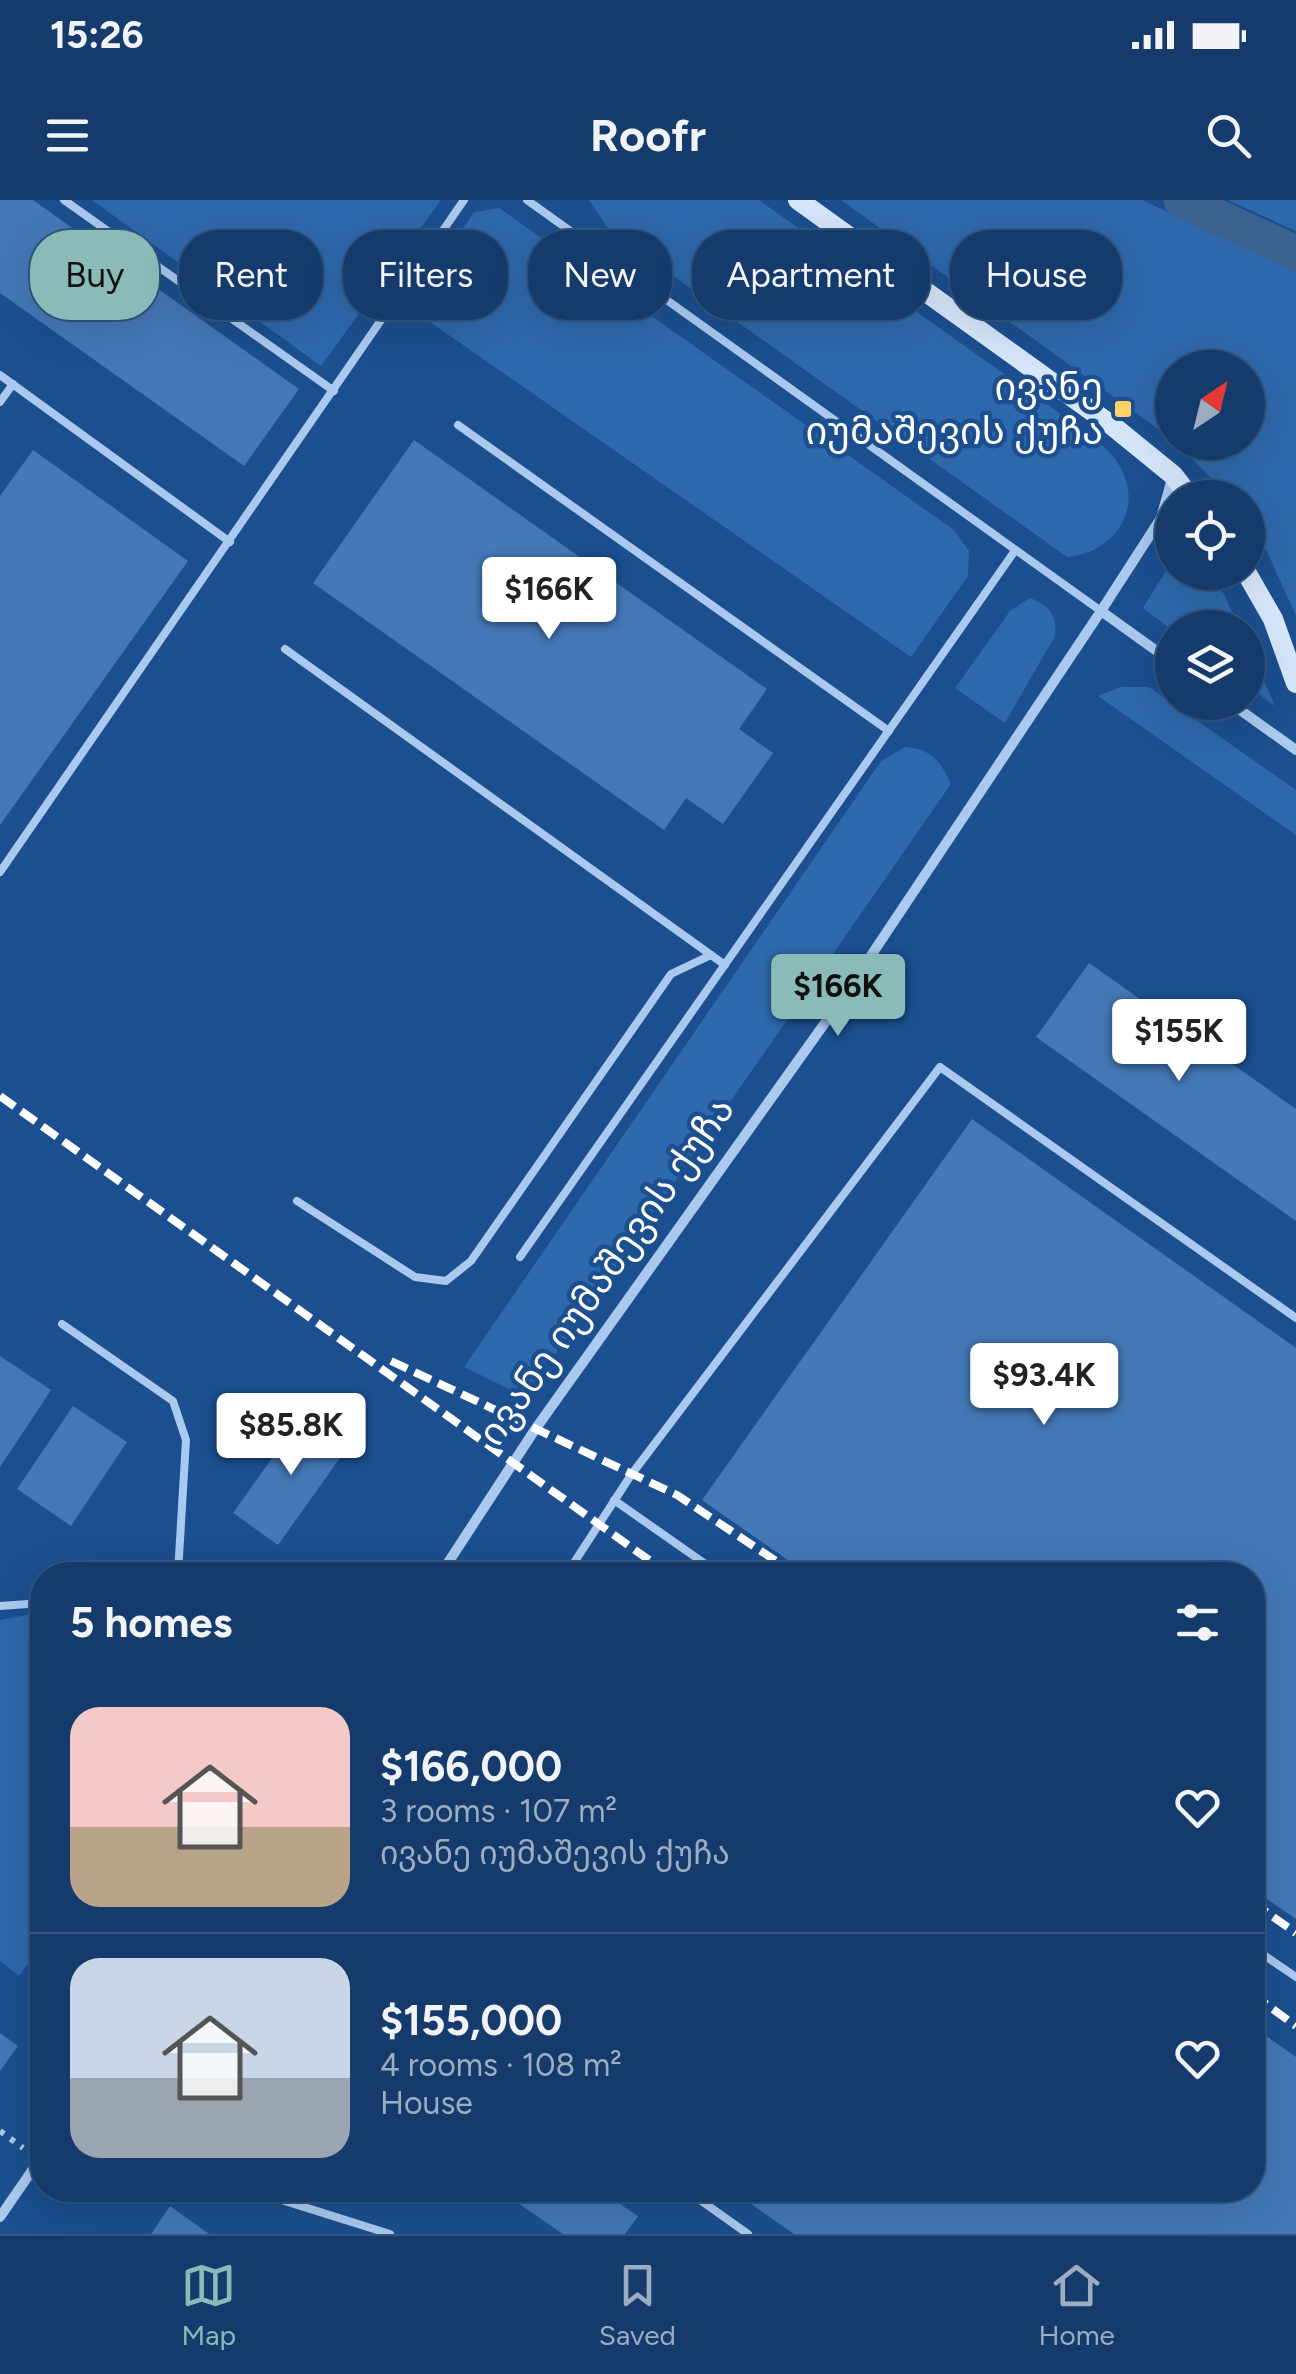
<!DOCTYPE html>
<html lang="en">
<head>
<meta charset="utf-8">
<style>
  body { margin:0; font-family:Figtree,"Noto Sans Georgian",sans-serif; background:#214673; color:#f1f3f6; height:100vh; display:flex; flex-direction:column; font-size:38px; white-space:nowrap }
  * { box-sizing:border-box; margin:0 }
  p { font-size:32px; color:#9dadc1 }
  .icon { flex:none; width:55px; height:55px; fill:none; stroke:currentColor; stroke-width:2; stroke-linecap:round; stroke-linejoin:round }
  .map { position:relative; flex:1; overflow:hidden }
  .panel { position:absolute; left:30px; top:1362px; width:1235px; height:640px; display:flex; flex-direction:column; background:#143b6b; border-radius:40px; box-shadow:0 10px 40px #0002,0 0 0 2px #33557e }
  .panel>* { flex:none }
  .top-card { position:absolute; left:30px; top:30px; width:1238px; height:90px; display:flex; gap:20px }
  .needle { width:65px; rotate:35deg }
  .tools { position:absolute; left:1155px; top:150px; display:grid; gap:20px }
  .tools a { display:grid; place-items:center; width:110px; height:110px; border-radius:50%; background:#143b6b; box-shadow:0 10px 40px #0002,0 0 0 2px #33557e; font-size:50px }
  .price { position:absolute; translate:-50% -85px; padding:0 22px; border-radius:10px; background:#fff; color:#222; font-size:32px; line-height:65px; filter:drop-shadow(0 2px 5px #0008) }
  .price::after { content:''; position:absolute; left:50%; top:60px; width:30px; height:22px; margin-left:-15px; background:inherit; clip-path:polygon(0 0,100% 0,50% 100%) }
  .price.active { background:#8bbbb9; color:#111 }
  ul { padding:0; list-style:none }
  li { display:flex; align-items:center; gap:30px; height:250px; padding:0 40px }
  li+li { border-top:2px solid #33557e }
  li span { display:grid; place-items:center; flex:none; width:280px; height:200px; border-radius:30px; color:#555 }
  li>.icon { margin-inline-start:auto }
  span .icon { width:120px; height:120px; fill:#fffc; stroke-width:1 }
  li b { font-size:42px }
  h2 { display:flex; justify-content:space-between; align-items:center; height:120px; padding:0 40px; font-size:42px }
  .pill { padding:0 35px; border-radius:40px; background:#143b6b; box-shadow:0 10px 40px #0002,0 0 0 2px #33557e; font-size:35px; line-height:90px }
  .pill.active { background:#8bbbb9; color:#111 }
  .status { display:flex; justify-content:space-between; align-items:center; height:70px; padding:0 50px; background:#143b6b; direction:ltr }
  .status svg { height:28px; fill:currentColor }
  header { display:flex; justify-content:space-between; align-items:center; height:130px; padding:0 40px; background:#143b6b; font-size:45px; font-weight:700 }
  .menu { display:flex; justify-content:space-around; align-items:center; height:140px; border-top:2px solid #33557e; background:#143b6b; font-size:28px; color:#9dadc1 }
  .menu a { display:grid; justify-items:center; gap:5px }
  .menu .active { color:#8bbbb9 }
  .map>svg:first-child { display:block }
  .green { fill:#2e69ad }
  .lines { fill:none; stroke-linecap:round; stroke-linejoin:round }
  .canal { stroke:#3c6290; stroke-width:35 }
  .building { fill:#4478b7 }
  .path { stroke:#a9c9ee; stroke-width:6; stroke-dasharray:5 8; stroke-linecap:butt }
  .lane { stroke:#a9c9ee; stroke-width:8 }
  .street { stroke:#a9c9ee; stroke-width:10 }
  .secondary { stroke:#d6e6fa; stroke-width:20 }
  .rail { stroke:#fff; stroke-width:8; stroke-dasharray:18 8; stroke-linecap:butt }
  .poi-dot { fill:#ffd166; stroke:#1b4f8f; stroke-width:4 }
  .labels { text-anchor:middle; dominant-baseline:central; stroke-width:9; stroke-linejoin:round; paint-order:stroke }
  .poi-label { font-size:38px; fill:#fff; stroke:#1b4f8f; text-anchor:end }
  .street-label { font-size:38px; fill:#fff; stroke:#1b4f8f }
</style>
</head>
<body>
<div class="status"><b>15:26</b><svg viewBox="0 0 49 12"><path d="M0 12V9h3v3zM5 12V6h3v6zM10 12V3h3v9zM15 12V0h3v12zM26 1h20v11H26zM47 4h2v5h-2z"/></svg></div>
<header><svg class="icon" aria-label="menu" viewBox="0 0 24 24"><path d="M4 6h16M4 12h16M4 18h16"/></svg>Roofr<svg class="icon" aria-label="search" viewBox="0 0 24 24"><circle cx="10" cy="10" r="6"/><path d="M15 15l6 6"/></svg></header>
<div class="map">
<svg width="1296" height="2034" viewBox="0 0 1296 2034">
  <rect width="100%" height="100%" fill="#1b4f8f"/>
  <g class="green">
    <path d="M92 0H441L321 166Z"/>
    <path d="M589 0H759L1089 234C1098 242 1111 252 1117 262 1147 306 1115 353 1067 357L609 30Z"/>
    <path d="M841 0H1142L1296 71V416L1256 327 1248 318V298L1229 297 1177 243 1248 242V168H1172V239Z"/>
    <path d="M1228 0H1296V31Z"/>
    <path d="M499 8 954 330 969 351 968 376 911 457 410 108 474 12Z"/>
    <path d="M1172 361V372L1214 373 1239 427 1172 430 1143 408Z"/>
    <path d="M1030 398C1049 406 1057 414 1055 436L1005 523 955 488 1010 411Z"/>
    <path d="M1248 445 1275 506 1248 486Z"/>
    <path d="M1120 487H1149L1296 590V635L1098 496Z"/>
    <path d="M905 547C932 549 940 561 951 584L525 1197 464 1167 881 561Z"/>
    <path d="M42 1412V1744L19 1776 0 1761V1420Z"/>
  </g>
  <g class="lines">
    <path class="canal" d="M1181 0 1296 53"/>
  </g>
  <g class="building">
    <path d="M0 0H33L299 189 244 266 0 93Z"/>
    <path d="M414 240 767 489 739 529 773 553 723 624 686 598 664 630 313 383Z"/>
    <path d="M33 250 188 361 0 625V296Z"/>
    <path d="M1089 763 1296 909V1021L1036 837Z"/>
    <path d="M972 919 1296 1148V1719L1252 1689V1375H809L702 1300Z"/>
    <path d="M0 1156 51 1190 0 1267Z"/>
    <path d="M73 1206 127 1242 71 1326 17 1289Z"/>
    <path d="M305 1212 350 1244 278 1345 233 1313Z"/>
    <path d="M1252 1826 1296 1857V2034H794L731 1990H1252Z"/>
    <path d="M0 1833 18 1846 0 1871Z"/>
    <path d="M499 1990H599L638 2016 625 2034H563Z"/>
    <path d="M170 2006 209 2034H151Z"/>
  </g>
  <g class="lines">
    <path class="path" d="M0 1931 23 1948"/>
    <g class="lane">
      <path d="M64 0 334 191"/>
      <path d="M527 0 1101 411"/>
      <path d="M0 175 230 342"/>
      <path d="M0 202 13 184"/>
      <path d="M458 225 889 531"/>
      <path d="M285 449 725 765"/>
      <path d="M0 672 464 0"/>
      <path d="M297 1001 415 1077 446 1081 471 1061 671 774 711 755"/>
      <path d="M520 1057 1014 352"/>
      <path d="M62 1124 173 1201 186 1240 178 1373"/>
      <path d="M614 1300 721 1375"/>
      <path d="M171 1375H232"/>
      <path d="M566 1375 631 1275 940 867 1296 1118"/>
      <path d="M0 1406 42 1403"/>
      <path d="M1252 1747 1296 1777"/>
      <path d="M250 1990 390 2034"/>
      <path d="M686 1990 748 2034"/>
    </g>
    <g class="street">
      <path d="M1101 411 1172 462"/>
      <path d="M1229 502 1296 550"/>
      <path d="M440 1375 534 1231 842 799 1101 411 1161 318 1173 275"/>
      <path d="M0 2017 42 1956"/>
    </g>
    <g class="secondary">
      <path d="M798 0 1114 227 1173 275 1191 298"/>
      <path d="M1246 372 1273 419 1296 483"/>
    </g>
    <g class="rail">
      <path d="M0 896 670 1375"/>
      <path d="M391 1161 677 1295 797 1375"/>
      <path d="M1252 1702 1296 1733"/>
      <path d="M1252 1794 1296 1826"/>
    </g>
  </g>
  <rect class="poi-dot" x="1113" y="199" width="20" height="20" rx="5"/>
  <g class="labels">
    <g class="poi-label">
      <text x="1103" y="187">ივანე<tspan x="1103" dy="44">იუმაშევის ქუჩა</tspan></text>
    </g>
    <g class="street-label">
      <text transform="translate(606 1071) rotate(-55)">ივანე იუმაშევის ქუჩა</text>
    </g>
  </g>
</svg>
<div class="tools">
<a><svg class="needle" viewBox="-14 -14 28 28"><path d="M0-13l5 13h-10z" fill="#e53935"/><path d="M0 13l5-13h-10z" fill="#9dadc1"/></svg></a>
<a><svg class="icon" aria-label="locate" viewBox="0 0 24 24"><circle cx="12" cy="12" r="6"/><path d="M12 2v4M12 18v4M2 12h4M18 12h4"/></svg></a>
<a><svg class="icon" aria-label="layers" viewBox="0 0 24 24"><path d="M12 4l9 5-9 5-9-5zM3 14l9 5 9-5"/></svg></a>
</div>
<b class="price" style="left:549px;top:442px">$166K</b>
<b class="price active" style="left:838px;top:839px">$166K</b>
<b class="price" style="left:1179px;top:884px">$155K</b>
<b class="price" style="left:1044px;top:1228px">$93.4K</b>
<b class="price" style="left:291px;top:1278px">$85.8K</b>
<div class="top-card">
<a class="pill active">Buy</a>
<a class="pill">Rent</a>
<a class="pill">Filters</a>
<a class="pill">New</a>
<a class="pill">Apartment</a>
<a class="pill">House</a>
</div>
<section class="panel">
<h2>5 homes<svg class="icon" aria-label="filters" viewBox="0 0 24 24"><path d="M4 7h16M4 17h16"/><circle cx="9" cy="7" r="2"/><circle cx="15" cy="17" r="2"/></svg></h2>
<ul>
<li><span style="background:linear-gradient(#f6c9c9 60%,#b9a48a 0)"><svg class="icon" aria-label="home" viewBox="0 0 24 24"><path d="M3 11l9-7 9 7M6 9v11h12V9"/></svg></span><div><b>$166,000</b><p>3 rooms · 107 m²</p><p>ივანე იუმაშევის ქუჩა</p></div><svg class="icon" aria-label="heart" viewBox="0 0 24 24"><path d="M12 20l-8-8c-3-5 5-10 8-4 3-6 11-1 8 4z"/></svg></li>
<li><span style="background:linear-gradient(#c9d6e8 60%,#9aa5b1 0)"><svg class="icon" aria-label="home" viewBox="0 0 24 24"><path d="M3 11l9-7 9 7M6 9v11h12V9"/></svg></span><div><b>$155,000</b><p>4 rooms · 108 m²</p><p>House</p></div><svg class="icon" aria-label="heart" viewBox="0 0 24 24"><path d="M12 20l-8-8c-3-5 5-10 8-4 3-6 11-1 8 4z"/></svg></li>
</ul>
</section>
</div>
<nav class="menu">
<a class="active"><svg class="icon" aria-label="map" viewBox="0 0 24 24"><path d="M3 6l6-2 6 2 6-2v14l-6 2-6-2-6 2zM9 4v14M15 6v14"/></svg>Map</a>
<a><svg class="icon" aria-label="saved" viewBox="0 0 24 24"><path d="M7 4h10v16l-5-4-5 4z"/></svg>Saved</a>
<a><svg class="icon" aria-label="home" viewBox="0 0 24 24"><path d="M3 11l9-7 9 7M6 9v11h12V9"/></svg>Home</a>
</nav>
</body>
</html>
